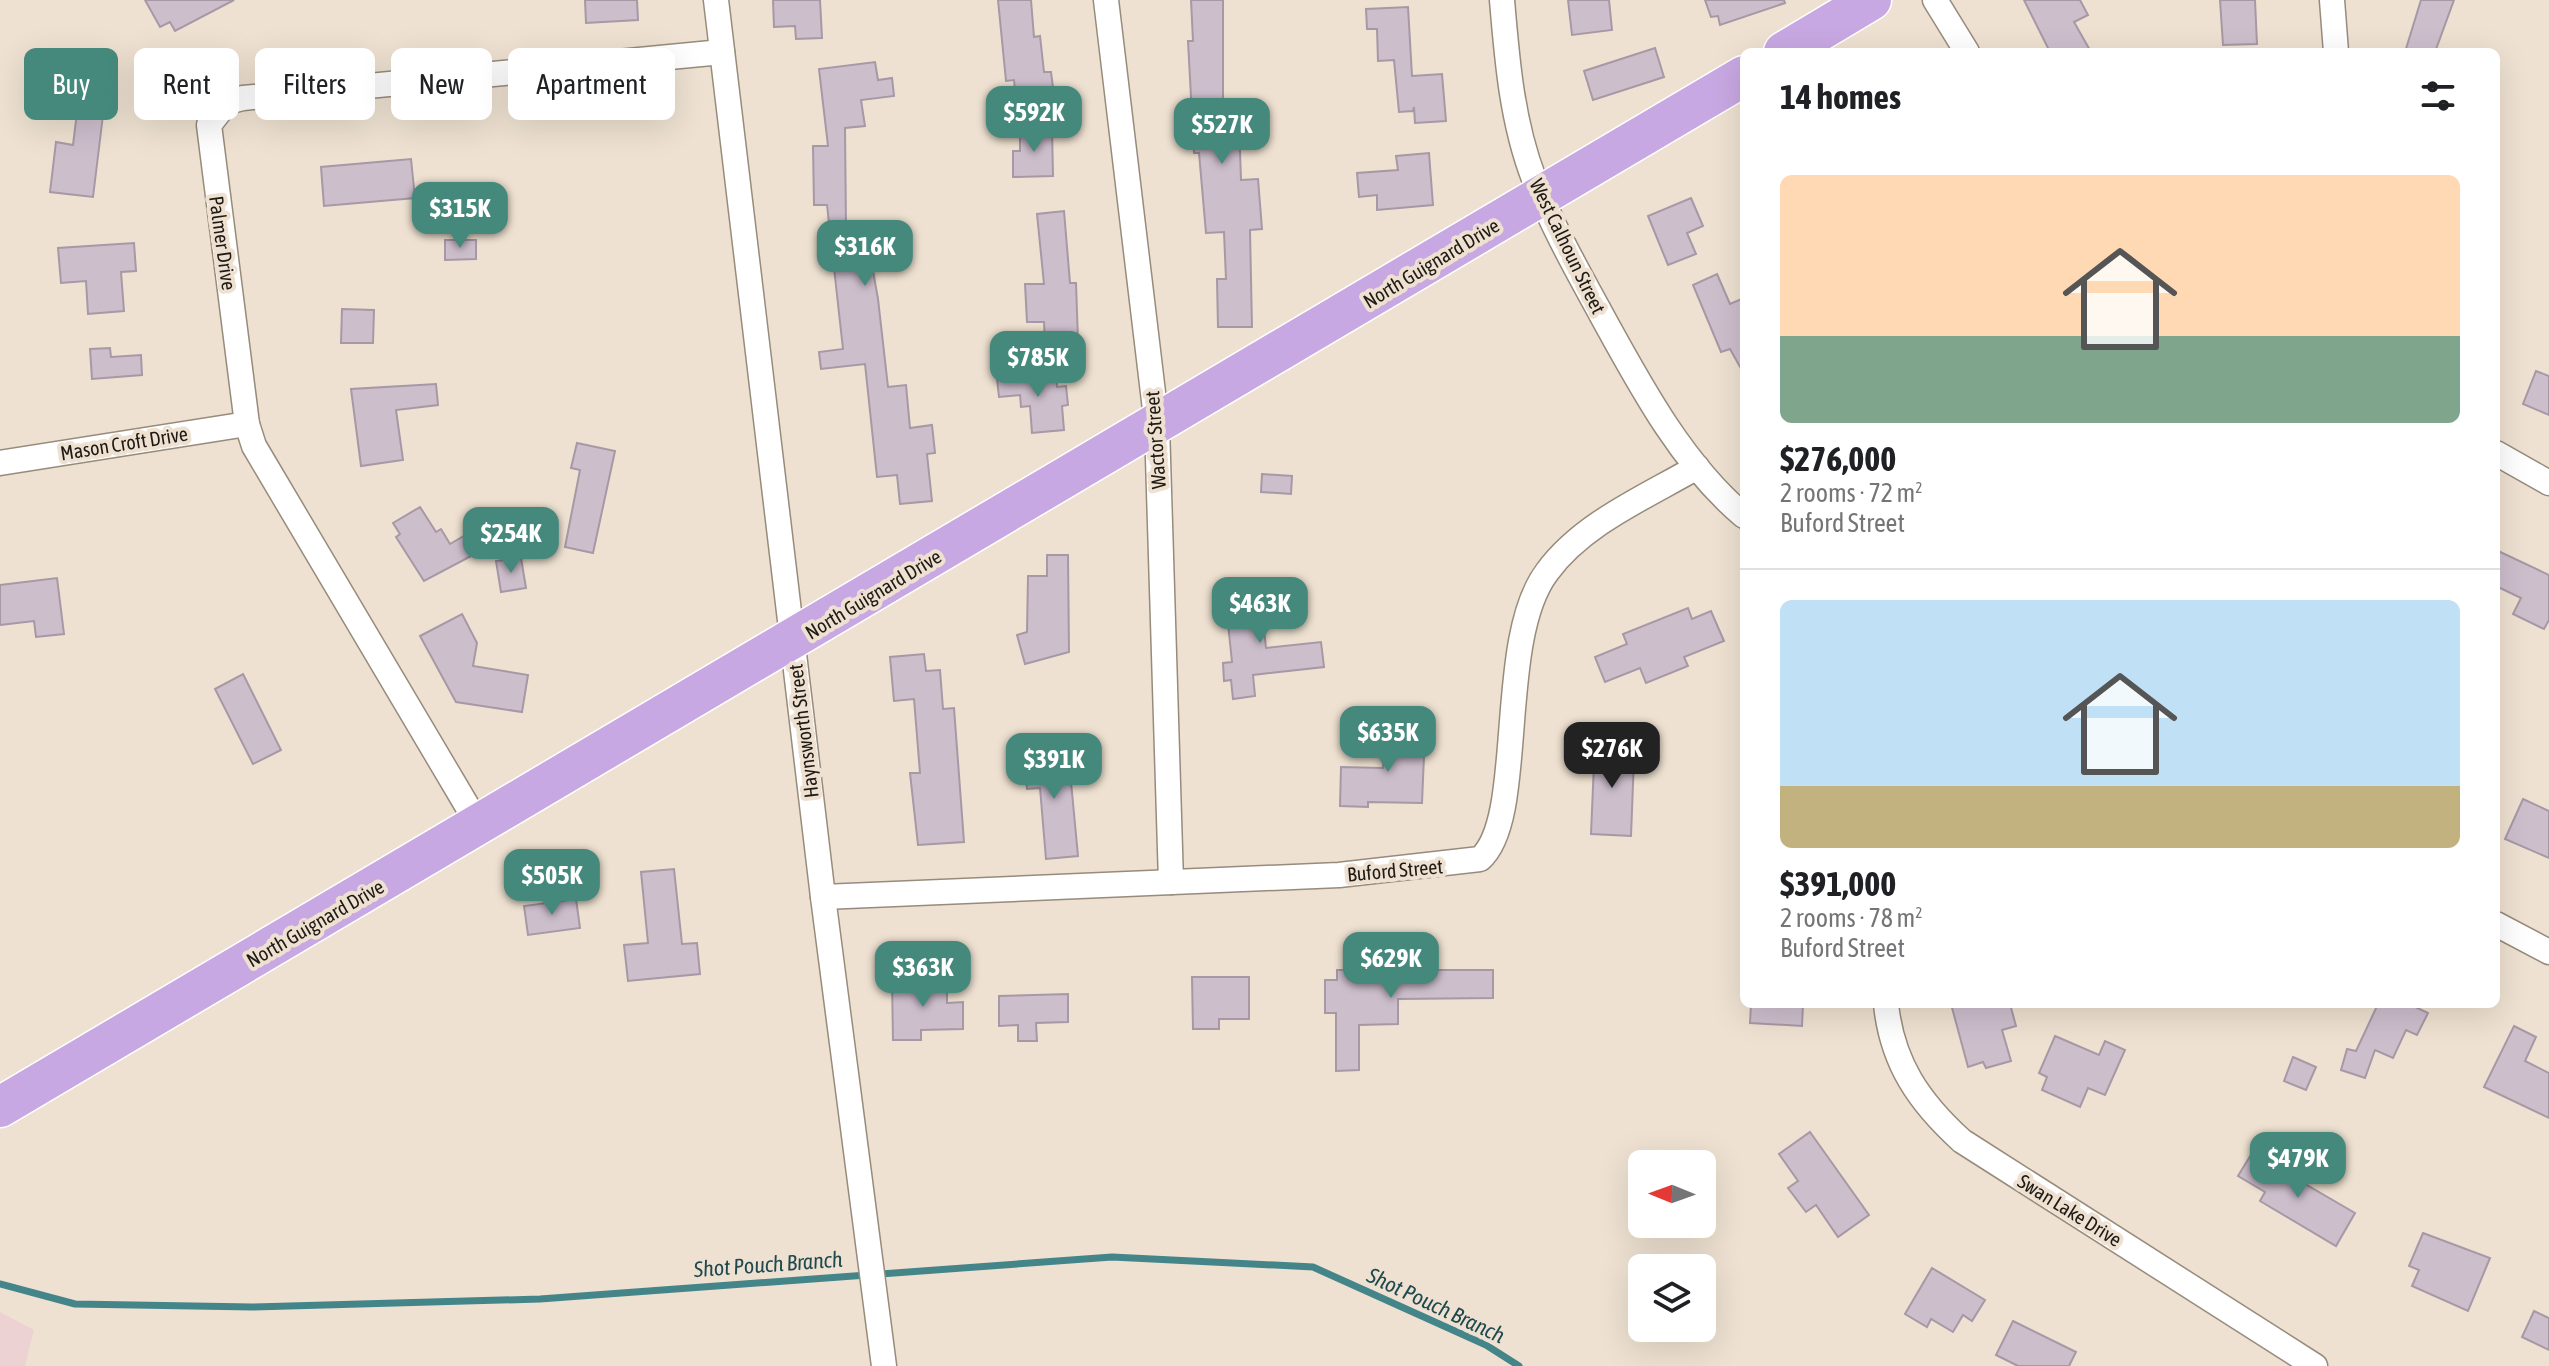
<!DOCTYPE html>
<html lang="en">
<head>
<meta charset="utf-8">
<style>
  body { margin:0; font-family:"Asap Condensed",sans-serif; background:#f6f6f6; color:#202124; height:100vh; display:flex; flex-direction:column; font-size:30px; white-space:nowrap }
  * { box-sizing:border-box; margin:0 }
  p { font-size:26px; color:#757577 }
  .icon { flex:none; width:44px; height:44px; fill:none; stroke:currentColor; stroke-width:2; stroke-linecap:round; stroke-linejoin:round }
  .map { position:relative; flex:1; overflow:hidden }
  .panel { position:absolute; left:1740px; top:48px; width:760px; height:960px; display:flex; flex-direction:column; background:#fff; border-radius:12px; box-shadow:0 8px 32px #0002 }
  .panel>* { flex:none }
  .guide { position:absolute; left:24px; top:48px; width:760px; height:72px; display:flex; gap:16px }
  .needle { width:52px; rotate:271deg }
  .fabs { position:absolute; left:1628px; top:1150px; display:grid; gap:16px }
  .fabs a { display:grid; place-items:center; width:88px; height:88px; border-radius:12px; background:#fff; box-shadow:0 8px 32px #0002; font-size:40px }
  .price { position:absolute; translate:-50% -68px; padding:0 18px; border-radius:16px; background:#45897c; color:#fff; font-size:26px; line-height:52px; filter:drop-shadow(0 2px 4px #0008) }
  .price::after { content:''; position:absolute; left:50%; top:48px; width:24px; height:18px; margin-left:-12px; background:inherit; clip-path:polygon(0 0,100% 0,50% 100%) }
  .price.on { background:#222; color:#fff }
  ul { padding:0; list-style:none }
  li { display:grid; align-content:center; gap:16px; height:424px; padding:0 40px }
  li+li { border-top:2px solid #e0e0e0 }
  li span { display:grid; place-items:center; height:248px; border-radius:12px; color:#555 }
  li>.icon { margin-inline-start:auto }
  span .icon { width:144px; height:144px; fill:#fffc; stroke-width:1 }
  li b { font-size:34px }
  h2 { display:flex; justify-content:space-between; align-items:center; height:96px; padding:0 40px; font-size:34px }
  .pill { padding:0 28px; border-radius:12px; background:#fff; box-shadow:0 8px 32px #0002; font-size:28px; line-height:72px }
  .pill.on { background:#45897c; color:#fff }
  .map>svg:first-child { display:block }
  .commercial { fill:#edd2d3 }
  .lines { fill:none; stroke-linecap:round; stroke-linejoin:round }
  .stream { stroke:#44858a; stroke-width:7 }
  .building { fill:#cdbecc; stroke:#a798a6; stroke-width:2 }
  .minor-casing { stroke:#978b7c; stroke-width:27 }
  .trunk-casing { stroke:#fff; stroke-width:43 }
  .minor { stroke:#fff; stroke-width:24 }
  .trunk { stroke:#c8a8e2; stroke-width:40 }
  .labels { text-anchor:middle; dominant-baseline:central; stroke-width:8; stroke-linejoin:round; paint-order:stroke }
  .street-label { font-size:20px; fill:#1f1a14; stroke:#eee1d1 }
  .water-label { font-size:22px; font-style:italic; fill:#1e494e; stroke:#eee1d1 }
</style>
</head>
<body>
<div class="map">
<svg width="2549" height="1366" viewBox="0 0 2549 1366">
  <rect width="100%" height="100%" fill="#eee1d1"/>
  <path class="commercial" d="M0 1312 34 1330 25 1366H0Z"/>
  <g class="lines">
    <path class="stream" d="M0 1284 75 1304 252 1307 540 1299 1112 1257 1313 1267 1486 1345 1519 1366"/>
  </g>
  <g class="building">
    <path d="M145 0H234L175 31 170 22 160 27Z"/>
    <path d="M585 0H637L638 20 586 23Z"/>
    <path d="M773 0H820L822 38 796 39 795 26 774 27Z"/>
    <path d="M998 0H1031L1034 37 1040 36 1044 72H1051L1054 95 1016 99 1014 80 1006 81Z"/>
    <path d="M1191 0H1223V123H1239L1241 180 1258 179 1262 229 1250 230 1252 327H1218L1217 279H1226L1224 232 1206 233 1199 153H1194L1188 41H1193Z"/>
    <path d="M1568 0H1609L1612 30 1572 35Z"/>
    <path d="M1705 0H1784L1785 3 1720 25 1718 16 1711 17Z"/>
    <path d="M2024 0H2080L2088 15 2074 22 2091 52H2050Z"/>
    <path d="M2220 0H2255L2257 44 2223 45Z"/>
    <path d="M2421 0H2454L2435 52H2405Z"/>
    <path d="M1408 7 1412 76 1442 74 1446 121 1415 123 1414 107 1413 111 1399 112 1394 60 1378 61 1377 29H1367L1366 9Z"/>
    <path d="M1655 48 1664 77 1593 100 1584 71Z"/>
    <path d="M875 62 878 80 892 78 894 96 861 100 865 126 845 128 846 229 865 226 878 299 888 387 906 385 910 428 932 425 935 453 927 454 932 501 900 504 897 475 877 477 865 364 821 369 819 352 843 349 827 205H814L813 146H828L819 69Z"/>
    <path d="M77 112 103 115 93 197 50 192 56 142 73 145Z"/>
    <path d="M1020 128H1052L1053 176 1013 177V151H1020Z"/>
    <path d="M1429 153 1433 205 1377 210V195L1359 197 1357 173 1398 170 1396 156Z"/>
    <path d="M411 159 415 198 324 206 321 167Z"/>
    <path d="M1691 198 1703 226 1687 233 1696 254 1668 265 1648 216Z"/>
    <path d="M1064 211 1070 283H1076L1078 341 1045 342 1044 322H1027L1025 284H1044L1037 214Z"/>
    <path d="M445 240H476V259L445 260Z"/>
    <path d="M134 243 136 271 121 272 124 311 88 314 86 281 61 283 58 248Z"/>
    <path d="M1717 274 1730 304 1744 298V374L1730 349 1721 352 1693 285Z"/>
    <path d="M342 309 374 310 373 343H341Z"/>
    <path d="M110 348 111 357 141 355 142 375 92 379 90 349Z"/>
    <path d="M2536 371 2549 376V415L2523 404Z"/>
    <path d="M1056 373 1057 387 1066 386 1068 405 1062 406 1064 430 1032 433 1030 406 1021 407 1020 395 999 397 997 379Z"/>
    <path d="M436 384 438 405 396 410 403 460 361 466 351 389Z"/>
    <path d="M577 443 615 451 593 553 565 547 580 470 571 468Z"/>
    <path d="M1262 474 1292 476 1291 494 1261 492Z"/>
    <path d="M420 507 436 532 441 529 450 544 479 527 490 546 424 581 396 537 400 534 393 523Z"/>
    <path d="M2496 550 2549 575V620L2544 629 2513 614 2521 598 2496 586Z"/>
    <path d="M1047 555H1068L1069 652 1025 664 1017 635 1027 632 1028 576H1047Z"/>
    <path d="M521 558 526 588 501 592 496 561Z"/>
    <path d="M57 578 64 634 36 637 34 621 0 625V585Z"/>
    <path d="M1270 590 1272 608 1262 609 1266 648 1321 642 1324 667 1253 675 1255 696 1233 699 1231 680 1224 681 1223 663 1232 662 1225 595Z"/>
    <path d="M1688 608 1692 619 1711 611 1724 641 1684 657 1688 666 1646 683 1640 668 1605 682 1595 657 1627 644 1623 634Z"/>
    <path d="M462 614 477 643 473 666 528 675 522 712 456 702 420 636Z"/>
    <path d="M924 654 926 671 940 670 943 709 954 708 964 842 918 845 910 773H920L914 699 894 701 890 657Z"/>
    <path d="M243 674 281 750 253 764 215 689Z"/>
    <path d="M1385 731 1425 732 1422 803 1368 802V807L1340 806 1341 767 1383 768Z"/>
    <path d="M1595 740 1623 741V757L1634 758 1631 836 1591 834Z"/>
    <path d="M1068 750 1078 856 1046 859 1040 788 1027 789 1024 754Z"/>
    <path d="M2523 799 2549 811V858L2505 839Z"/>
    <path d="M674 869 682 944 697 943 700 974 628 981 624 945 648 943 641 872Z"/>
    <path d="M576 899 580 928 528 935 524 906Z"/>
    <path d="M1337 970H1493V998L1398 999V1024L1359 1025V1070L1336 1071V1013H1325V980H1337Z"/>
    <path d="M1192 977H1249V1019H1219V1029H1193Z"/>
    <path d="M947 981V1003L963 1002V1029L921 1030V1040H893L892 982Z"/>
    <path d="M1068 994V1022L1036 1023 1037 1041H1018V1025L999 1026V996Z"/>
    <path d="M1751 1004H1803L1802 1026 1750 1023Z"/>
    <path d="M1951 1004H2010L2016 1026 2002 1030 2011 1061 1986 1068 1983 1062 1968 1067Z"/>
    <path d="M2378 1004H2409L2428 1013 2417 1035 2406 1030 2393 1058 2375 1050 2365 1078 2341 1070 2347 1049 2356 1051Z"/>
    <path d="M2514 1026 2536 1037 2525 1061 2549 1073V1118L2484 1087Z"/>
    <path d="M2055 1036 2099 1055 2105 1041 2125 1050 2105 1095 2088 1088 2080 1107 2042 1090 2047 1077 2039 1073Z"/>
    <path d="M2293 1057 2316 1067 2306 1090 2284 1081Z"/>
    <path d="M1810 1132 1869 1215 1838 1237 1816 1205 1806 1212 1788 1188 1798 1181 1779 1154Z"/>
    <path d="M2252 1153 2355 1213 2336 1246 2260 1201 2265 1192 2238 1176Z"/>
    <path d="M2423 1233 2490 1258 2468 1311 2412 1286 2419 1270 2409 1266Z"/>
    <path d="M1932 1268 1985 1300 1972 1321 1963 1315 1953 1332 1931 1319 1927 1327 1905 1314Z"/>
    <path d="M2534 1311 2549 1318V1350L2522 1337Z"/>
    <path d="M2013 1321 2076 1352 2069 1366H2018L1996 1355Z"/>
  </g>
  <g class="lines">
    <defs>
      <g id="minor">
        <path d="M716 0 823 897 884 1366"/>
        <path d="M1106 0 1157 426 1171 882"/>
        <path d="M1502 0C1507 60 1512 122 1534 179 1552 226 1577 270 1601 314 1640 385 1682 464 1744 516"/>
        <path d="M1935 0 1967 52"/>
        <path d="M2332 0 2336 52"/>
        <path d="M2496 453 2549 483"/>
        <path d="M0 463 247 424"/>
        <path d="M479 826 254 446 247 424 209 125 227 102 243 98 722 52"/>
        <path d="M823 897 1339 875 1480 859C1527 818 1495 641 1547 572 1583 523 1646 497 1697 467"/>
        <path d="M2496 924 2549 952"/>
        <path d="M1886 1004C1892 1063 1919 1102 1962 1141L2315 1366"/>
      </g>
      <g id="trunk">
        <path d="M1784 52 1871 0"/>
        <path d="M0 1107 1744 76"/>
      </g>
    </defs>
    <use href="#minor" class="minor-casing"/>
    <use href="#trunk" class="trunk-casing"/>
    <use href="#minor" class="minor"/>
    <use href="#trunk" class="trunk"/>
  </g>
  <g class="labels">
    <g class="street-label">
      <text transform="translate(223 243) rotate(82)">Palmer Drive</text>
      <text transform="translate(1568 246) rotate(64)">West Calhoun Street</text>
      <text transform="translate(1431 263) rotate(-31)">North Guignard Drive</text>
      <text transform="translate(1155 440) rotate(-94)">Wactor Street</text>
      <text transform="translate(124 443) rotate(-9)">Mason Croft Drive</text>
      <text transform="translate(873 594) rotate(-31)">North Guignard Drive</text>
      <text transform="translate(803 731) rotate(-97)">Haynsworth Street</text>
      <text transform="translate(1395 870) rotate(-5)">Buford Street</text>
      <text transform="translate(315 923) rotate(-30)">North Guignard Drive</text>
      <text transform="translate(2070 1210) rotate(32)">Swan Lake Drive</text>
    </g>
    <g class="water-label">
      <text transform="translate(768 1264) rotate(-4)">Shot Pouch Branch</text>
      <text transform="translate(1436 1305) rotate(25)">Shot Pouch Branch</text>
    </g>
  </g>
</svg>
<div class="fabs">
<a><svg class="needle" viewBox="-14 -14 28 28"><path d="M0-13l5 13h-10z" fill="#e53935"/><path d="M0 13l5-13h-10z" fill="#757577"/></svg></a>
<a><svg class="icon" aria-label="layers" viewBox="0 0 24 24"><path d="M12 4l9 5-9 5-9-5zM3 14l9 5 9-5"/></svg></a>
</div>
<b class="price" style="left:1034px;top:154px">$592K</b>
<b class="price" style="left:1222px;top:166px">$527K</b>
<b class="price" style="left:460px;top:250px">$315K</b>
<b class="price" style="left:865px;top:288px">$316K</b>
<b class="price" style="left:1038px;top:399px">$785K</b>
<b class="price" style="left:511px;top:575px">$254K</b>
<b class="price" style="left:1260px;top:645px">$463K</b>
<b class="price" style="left:1388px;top:774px">$635K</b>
<b class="price on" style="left:1612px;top:790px">$276K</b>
<b class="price" style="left:1054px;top:801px">$391K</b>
<b class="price" style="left:552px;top:917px">$505K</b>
<b class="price" style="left:1391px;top:1000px">$629K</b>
<b class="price" style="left:923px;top:1009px">$363K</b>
<b class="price" style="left:2298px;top:1200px">$479K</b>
<div class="guide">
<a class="pill on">Buy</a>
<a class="pill">Rent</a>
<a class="pill">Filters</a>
<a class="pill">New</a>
<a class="pill">Apartment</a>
</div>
<section class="panel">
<h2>14 homes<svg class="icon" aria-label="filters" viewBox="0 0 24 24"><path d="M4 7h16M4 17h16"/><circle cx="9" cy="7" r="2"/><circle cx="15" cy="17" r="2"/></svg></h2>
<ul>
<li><span style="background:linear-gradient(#ffd9b3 65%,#7fa58c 0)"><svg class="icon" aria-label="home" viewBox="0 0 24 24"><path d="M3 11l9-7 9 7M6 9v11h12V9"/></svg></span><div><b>$276,000</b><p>2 rooms · 72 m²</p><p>Buford Street</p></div></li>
<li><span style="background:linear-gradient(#bfe0f5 75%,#c2b280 0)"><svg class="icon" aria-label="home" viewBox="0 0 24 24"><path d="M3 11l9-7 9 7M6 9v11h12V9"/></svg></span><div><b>$391,000</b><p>2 rooms · 78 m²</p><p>Buford Street</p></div></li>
</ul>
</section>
</div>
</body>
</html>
